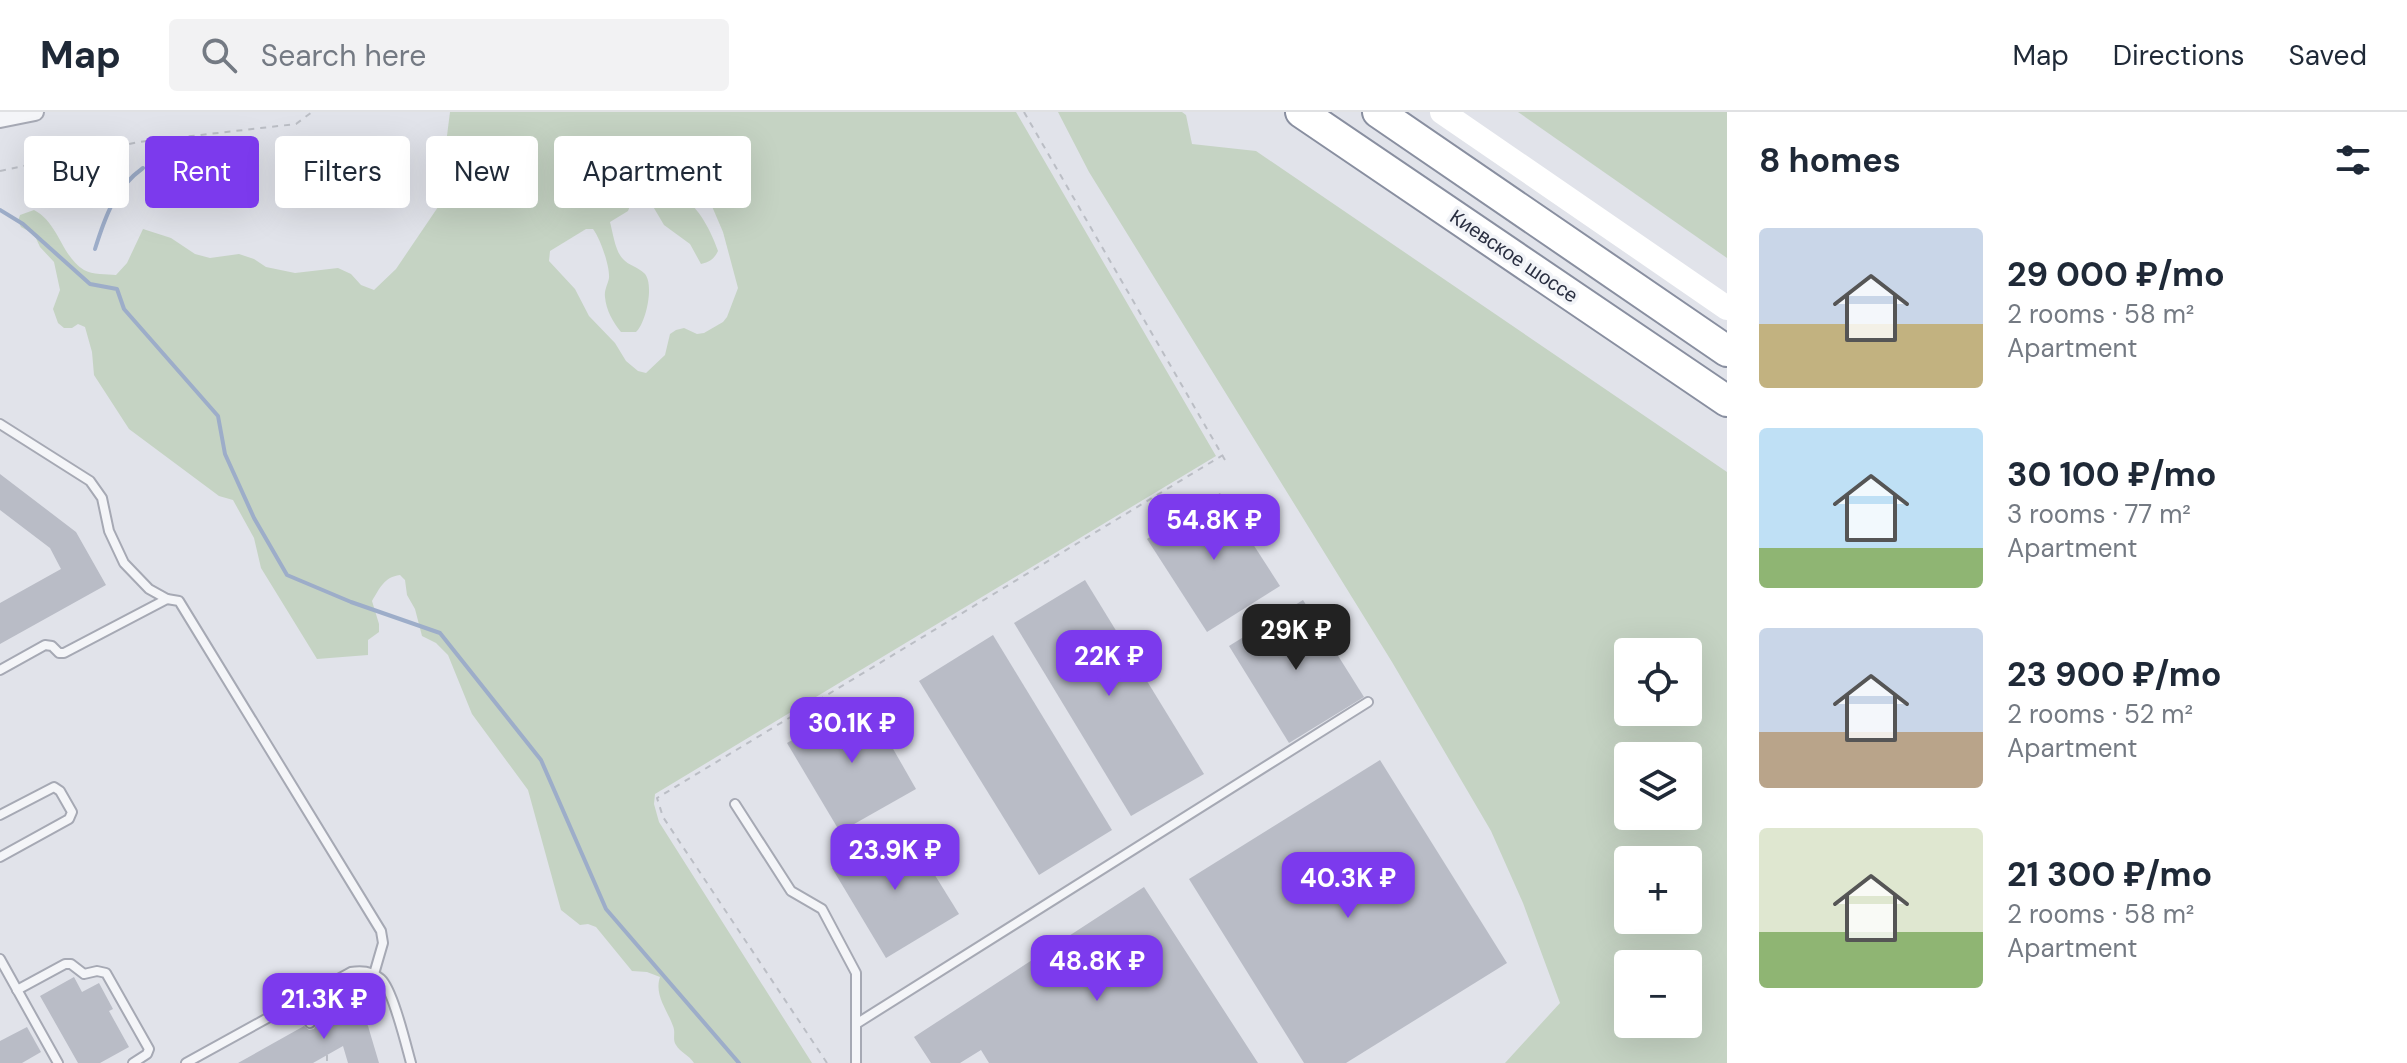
<!DOCTYPE html>
<html lang="en">
<head>
<meta charset="utf-8">
<style>
  body { margin:0; font-family:"DM Sans",sans-serif; background:#f2f2f3; color:#1f2937; height:100vh; display:flex; flex-direction:column; font-size:30px; white-space:nowrap }
  * { box-sizing:border-box; margin:0 }
  p { font-size:26px; color:#747a83 }
  .icon { flex:none; width:44px; height:44px; fill:none; stroke:currentColor; stroke-width:2; stroke-linecap:round; stroke-linejoin:round }
  .map { position:relative; flex:1; overflow:hidden }
  .side { display:flex; flex-direction:column; background:#fff; width:680px }
  .side>* { flex:none }
  .guide { position:absolute; left:24px; top:24px; width:760px; height:72px; display:flex; gap:16px }
  .fabs { position:absolute; left:1614px; top:526px; display:grid; gap:16px }
  .fabs a { display:grid; place-items:center; width:88px; height:88px; border-radius:8px; background:#fff; box-shadow:0 8px 32px #0002; font-size:40px }
  .price { position:absolute; translate:-50% -68px; padding:0 18px; border-radius:16px; background:#7c3aed; color:#fff; font-size:26px; line-height:52px; filter:drop-shadow(0 2px 4px #0008) }
  .price::after { content:''; position:absolute; left:50%; top:48px; width:24px; height:18px; margin-left:-12px; background:inherit; clip-path:polygon(0 0,100% 0,50% 100%) }
  .price.active { background:#222; color:#fff }
  ul { padding:0; list-style:none }
  li { display:flex; align-items:center; gap:24px; height:200px; padding:0 32px }
  li span { display:grid; place-items:center; flex:none; width:224px; height:160px; border-radius:8px; color:#555 }
  li>.icon { margin-inline-start:auto }
  span .icon { width:96px; height:96px; fill:#fffc; stroke-width:1 }
  li b { font-size:34px }
  h2 { display:flex; justify-content:space-between; align-items:center; height:96px; padding:0 32px; font-size:34px }
  .chip { padding:0 28px; border-radius:8px; background:#fff; box-shadow:0 8px 32px #0002; font-size:28px; line-height:72px }
  .chip.active { background:#7c3aed; color:#fff }
  header { display:flex; align-items:center; gap:48px; box-sizing:border-box; height:112px; padding:0 40px; background:#fff; border-bottom:2px solid #e0e1e3 }
  header strong { font-size:38px }
  nav { display:flex; gap:44px; margin-inline-start:auto; font-size:28px }
  .search { width:560px; height:72px; background:#f2f2f3; display:flex; align-items:center; gap:20px; box-sizing:border-box; padding:0 28px; border-radius:8px; color:#747a83; font-size:30px }
  main { display:flex; flex:1; min-height:0 }
  .map>svg:first-child { display:block }
  .green { fill:#c5d3c3; fill-rule:evenodd }
  .lines { fill:none; stroke-linecap:round; stroke-linejoin:round }
  .stream { stroke:#9dadc9; stroke-width:4 }
  .building { fill:#b9bcc6 }
  .lane-casing { stroke:#a6a9b4; stroke-width:12 }
  .street-casing { stroke:#a6a9b4; stroke-width:20 }
  .highway-casing { stroke:#898fa0; stroke-width:34 }
  .path { stroke:#bbbec5; stroke-width:2; stroke-dasharray:6 6; stroke-linecap:butt }
  .lane { stroke:#f4f5f8; stroke-width:8 }
  .street { stroke:#f4f5f8; stroke-width:16 }
  .secondary { stroke:#fff; stroke-width:24 }
  .highway { stroke:#fff; stroke-width:30 }
  .labels { text-anchor:middle; dominant-baseline:central; stroke-width:7; stroke-linejoin:round; paint-order:stroke }
  .street-label { font-size:20px; fill:#2a2f41; stroke:#f1f3f7 }
</style>
</head>
<body>
<header>
<strong>Map</strong>
<div class="search"><svg class="icon" aria-label="search" viewBox="0 0 24 24"><circle cx="10" cy="10" r="6"/><path d="M15 15l6 6"/></svg>Search here</div>
<nav><a>Map</a><a>Directions</a><a>Saved</a></nav>
</header>
<main>
<div class="map">
<svg width="1727" height="951" viewBox="0 0 1727 951">
  <rect width="100%" height="100%" fill="#e1e3ea"/>
  <g class="green">
    <path d="M450 0H1016L1216 344 655 682 654 692 659 710 812 951H694C689 943 680 940 676 933 672 927 676 921 673 914 667 897 654 883 660 865L647 860 632 859 596 815 588 812 580 813 561 798 528 678 472 602 448 543 436 531 422 524 415 497 407 483 405 468 400 463C384 465 380 476 372 489L379 512V520L368 528V543L317 547 261 456 254 426 233 388 219 384 129 317 94 263 92 240 85 215 78 212 72 216H64L58 211 53 197 60 178 54 150 40 135 34 122 21 115 18 109 20 103 34 98C59 111 61 144 84 158 92 163 107 162 116 163L127 151 143 117 171 126 195 142 210 146 239 142 254 147 266 155 295 161 338 156 351 162 361 173 374 178 396 157 438 95ZM663 56 699 80 711 92 723 120 738 176 727 205 723 210 704 221 697 222 684 216 676 218 670 222 665 243 646 261 638 259 626 249 615 231 589 204 575 177 549 149 550 139 586 117H593C600 126 610 154 609 166 608 172 604 178 605 185 606 198 613 210 621 220H636C646 211 655 171 644 161 638 155 628 153 623 147 615 139 613 121 610 110L628 99 633 86 641 84 648 86 664 113 690 132 701 152C710 150 714 147 718 139 710 116 692 80 665 79L656 67 657 60Z"/>
    <path d="M1058 0H1182L1186 3 1192 32 1256 39 1727 360V951H1505L1560 891 1523 791 1491 719 1392 550 1089 60ZM1628 540H1688V600H1628ZM1628 644H1688V704H1628ZM1688 748V808H1628V748ZM1688 852V912H1628V852Z"/>
    <path d="M1518 0H1727V146Z"/>
  </g>
  <g class="lines">
    <g class="stream">
      <path d="M0 98 23 112 90 172 117 177 124 197 218 304 225 342 254 406 287 463 351 490 440 521 541 648 606 797 739 951"/>
      <path d="M95 137C105 105 115 76 143 56"/>
    </g>
  </g>
  <g class="building">
    <path d="M0 362 76 420 106 473 0 532V491L61 457 50 436 0 398Z"/>
    <path d="M1220 381 1280 474 1207 520 1147 427Z"/>
    <path d="M1085 468 1204 662 1131 704 1014 511Z"/>
    <path d="M1303 488 1364 585 1289 631 1229 534Z"/>
    <path d="M993 523 1112 718 1039 763 919 569Z"/>
    <path d="M864 586 916 677 840 720 787 631Z"/>
    <path d="M1380 648 1507 851 1346 951H1304L1189 767Z"/>
    <path d="M905 715 959 802 886 846 832 756Z"/>
    <path d="M1144 775 1258 951H989L981 938 960 951H931L914 925Z"/>
    <path d="M74 865 82 880 99 871 113 897 109 899 129 935 100 951H78L40 884Z"/>
    <path d="M353 887 368 914 379 951H348L343 934 313 951H238L304 914 309 918 314 917 317 912 316 908Z"/>
    <path d="M27 915 41 940 22 951H0V929Z"/>
  </g>
  <g class="lines">
    <defs>
      <g id="lane">
        <path d="M0 312 90 369 102 386 109 419 124 451 149 477 167 487"/>
        <path d="M0 558 45 533 52 534 59 541H64L167 487 179 489 381 819 383 831 374 862"/>
        <path d="M735 692 791 779 822 797 856 861V912"/>
        <path d="M0 703 54 675 60 679 72 700 69 707 0 745"/>
        <path d="M0 847 58 951"/>
        <path d="M17 878 65 852H71L84 862 97 859 106 861 149 937 147 942 133 951"/>
        <path d="M298 889 310 911"/>
        <path d="M186 951 351 860C362 858 372 859 381 867 393 878 406 933 411 951"/>
        <path d="M856 951V912L1368 590"/>
      </g>
      <path id="street" d="M0 7 35 0"/>
      <g id="highway">
        <path d="M1301 0 1727 289"/>
        <path d="M1378 0 1727 239"/>
      </g>
    </defs>
    <use href="#lane" class="lane-casing"/>
    <use href="#street" class="street-casing"/>
    <use href="#highway" class="highway-casing"/>
    <g class="path">
      <path d="M1024 0 1225 348"/>
      <path d="M0 59 139 30 296 12 312 0"/>
      <path d="M327 943V951"/>
      <path d="M827 951 663 705 657 686 1223 343"/>
    </g>
    <use href="#lane" class="lane"/>
    <use href="#street" class="street"/>
    <path class="secondary" d="M1442 0 1727 196"/>
    <use href="#highway" class="highway"/>
  </g>
  <g class="labels">
    <g class="street-label">
      <text transform="translate(1514 144) rotate(34)">Киевское шоссе</text>
    </g>
  </g>
</svg>
<div class="fabs">
<a><svg class="icon" aria-label="locate" viewBox="0 0 24 24"><circle cx="12" cy="12" r="6"/><path d="M12 2v4M12 18v4M2 12h4M18 12h4"/></svg></a>
<a><svg class="icon" aria-label="layers" viewBox="0 0 24 24"><path d="M12 4l9 5-9 5-9-5zM3 14l9 5 9-5"/></svg></a>
<a>+</a>
<a>−</a>
</div>
<b class="price" style="left:1214px;top:450px">54.8K ₽</b>
<b class="price active" style="left:1296px;top:560px">29K ₽</b>
<b class="price" style="left:1109px;top:586px">22K ₽</b>
<b class="price" style="left:852px;top:653px">30.1K ₽</b>
<b class="price" style="left:895px;top:780px">23.9K ₽</b>
<b class="price" style="left:1348px;top:808px">40.3K ₽</b>
<b class="price" style="left:1097px;top:891px">48.8K ₽</b>
<b class="price" style="left:324px;top:929px">21.3K ₽</b>
<div class="guide">
<a class="chip">Buy</a>
<a class="chip active">Rent</a>
<a class="chip">Filters</a>
<a class="chip">New</a>
<a class="chip">Apartment</a>
</div>
</div>
<section class="side">
<h2>8 homes<svg class="icon" aria-label="filters" viewBox="0 0 24 24"><path d="M4 7h16M4 17h16"/><circle cx="9" cy="7" r="2"/><circle cx="15" cy="17" r="2"/></svg></h2>
<ul>
<li><span style="background:linear-gradient(#c9d6e8 60%,#c2b280 0)"><svg class="icon" aria-label="home" viewBox="0 0 24 24"><path d="M3 11l9-7 9 7M6 9v11h12V9"/></svg></span><div><b>29 000 ₽/mo</b><p>2 rooms · 58 m²</p><p>Apartment</p></div></li>
<li><span style="background:linear-gradient(#bfe0f5 75%,#8fb573 0)"><svg class="icon" aria-label="home" viewBox="0 0 24 24"><path d="M3 11l9-7 9 7M6 9v11h12V9"/></svg></span><div><b>30 100 ₽/mo</b><p>3 rooms · 77 m²</p><p>Apartment</p></div></li>
<li><span style="background:linear-gradient(#c9d6e8 65%,#b9a48a 0)"><svg class="icon" aria-label="home" viewBox="0 0 24 24"><path d="M3 11l9-7 9 7M6 9v11h12V9"/></svg></span><div><b>23 900 ₽/mo</b><p>2 rooms · 52 m²</p><p>Apartment</p></div></li>
<li><span style="background:linear-gradient(#dfe7d0 65%,#8fb573 0)"><svg class="icon" aria-label="home" viewBox="0 0 24 24"><path d="M3 11l9-7 9 7M6 9v11h12V9"/></svg></span><div><b>21 300 ₽/mo</b><p>2 rooms · 58 m²</p><p>Apartment</p></div></li>
</ul>
</section>
</main>
</body>
</html>
